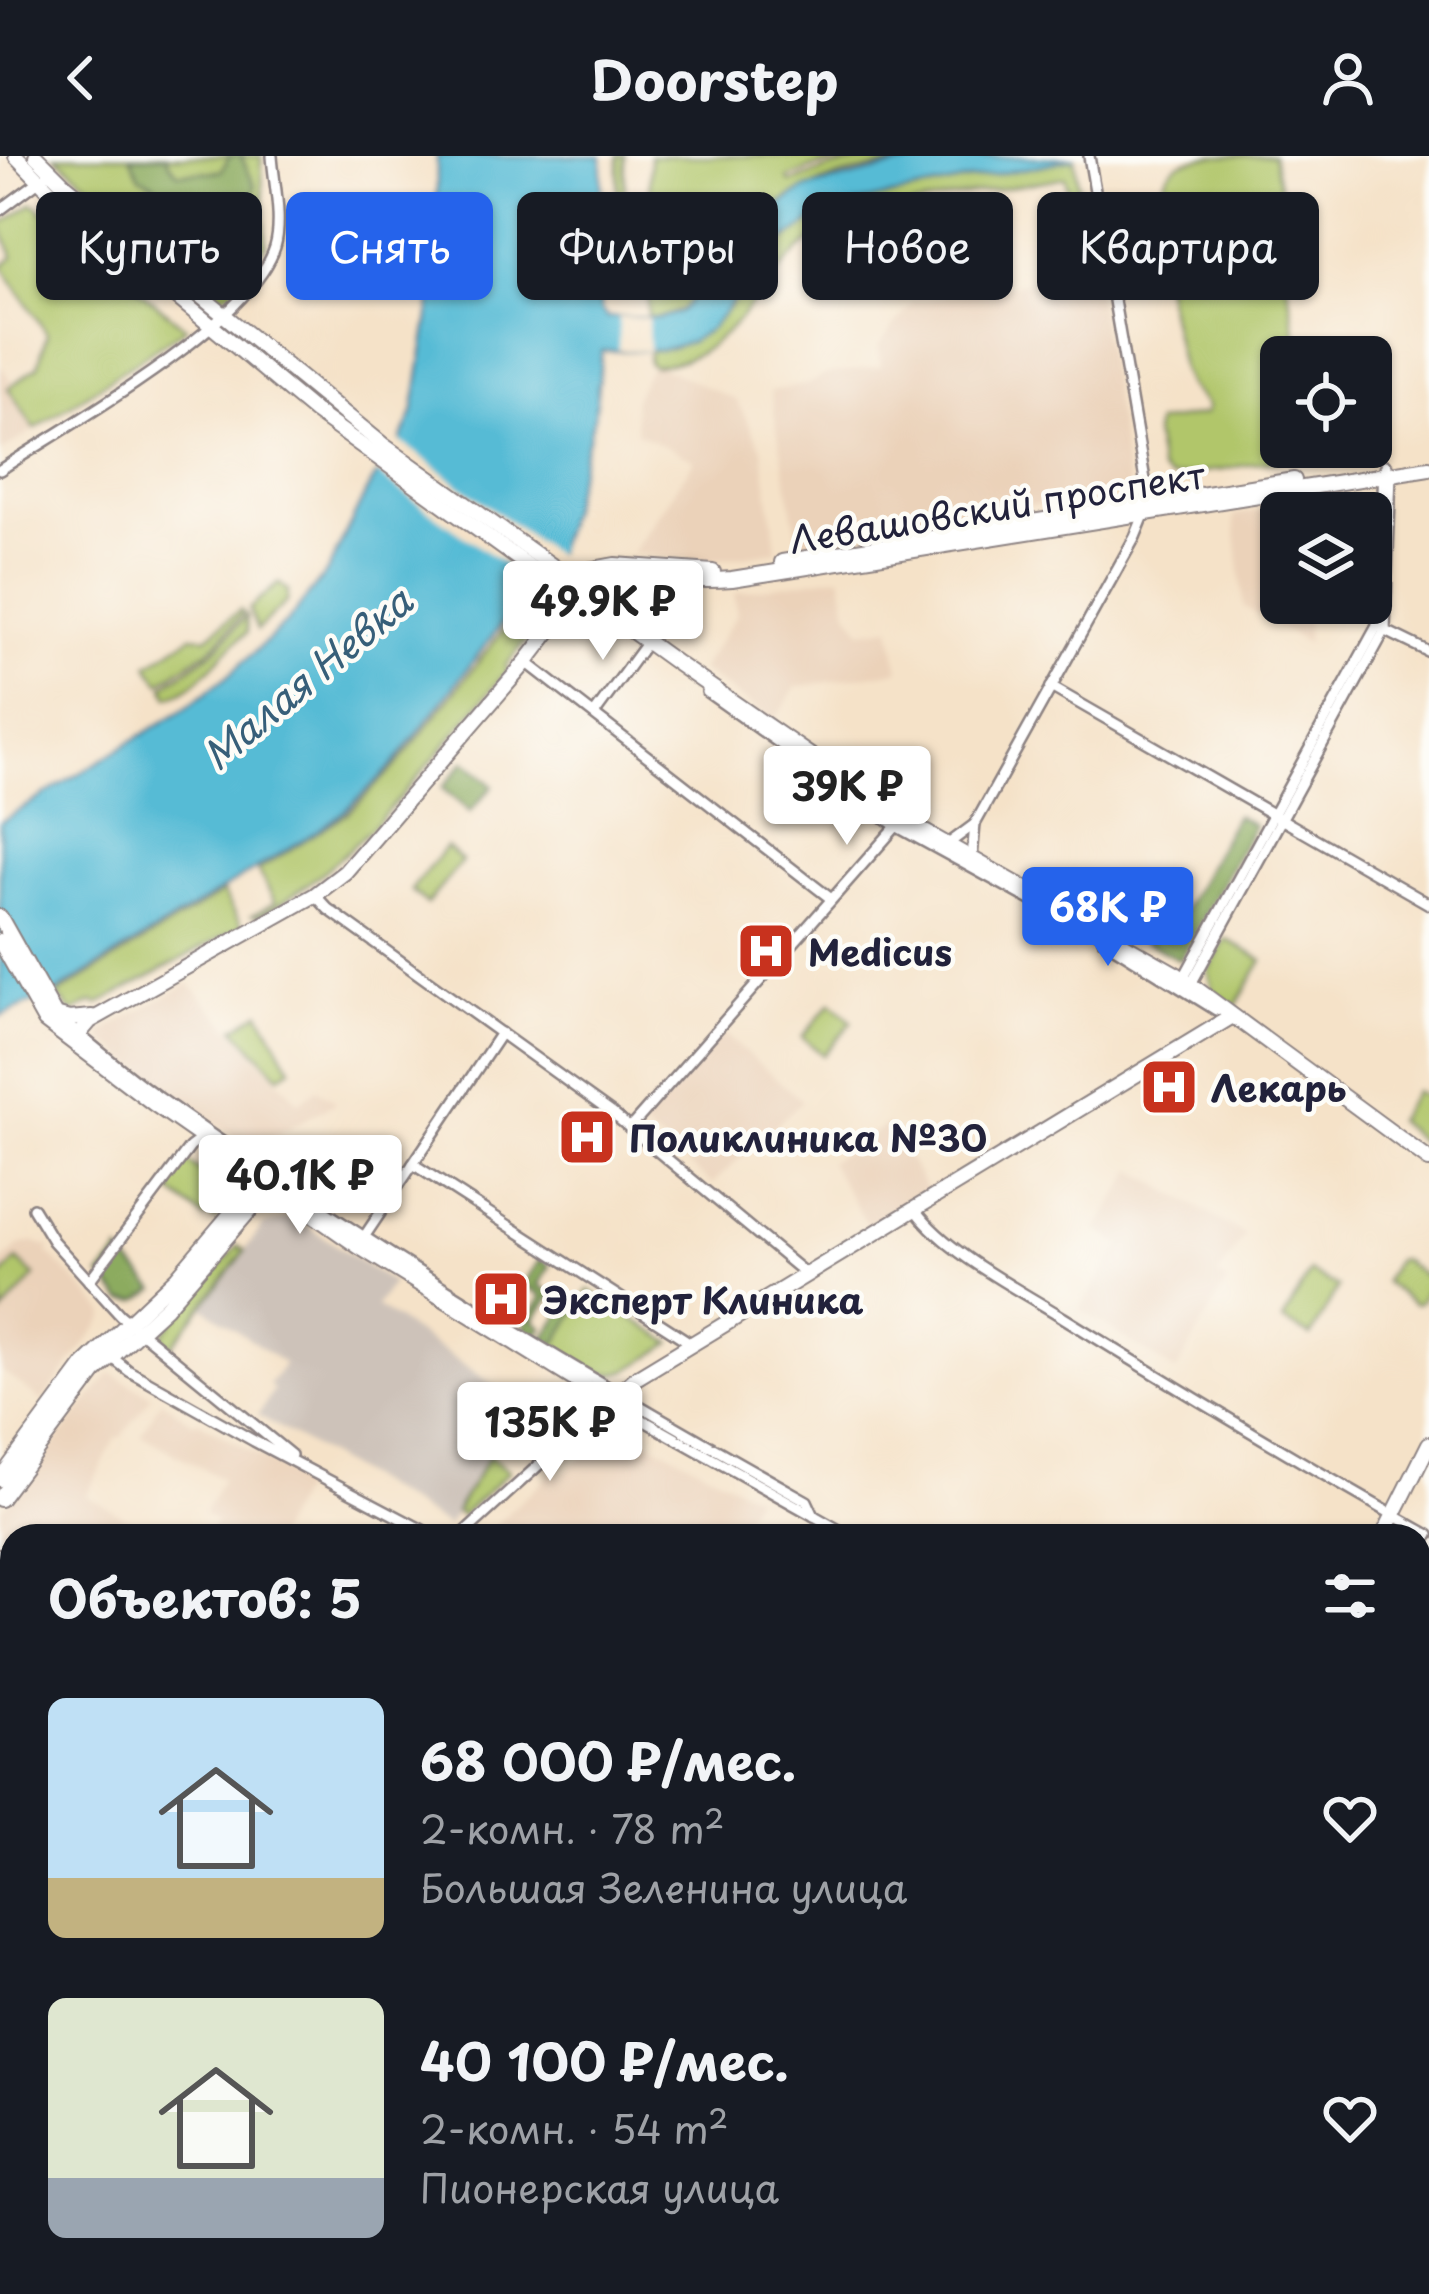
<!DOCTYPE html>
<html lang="ru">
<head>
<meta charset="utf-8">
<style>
  body { margin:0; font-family:"Playpen Sans",sans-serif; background:#242831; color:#f1f3f6; height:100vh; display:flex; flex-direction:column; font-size:45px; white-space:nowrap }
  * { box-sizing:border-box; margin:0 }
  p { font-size:39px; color:#9ea1a6 }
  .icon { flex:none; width:66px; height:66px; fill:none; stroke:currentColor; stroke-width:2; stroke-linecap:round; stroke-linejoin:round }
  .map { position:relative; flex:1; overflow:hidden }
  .details { position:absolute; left:0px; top:1368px; width:1431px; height:771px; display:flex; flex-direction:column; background:#171b24; border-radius:36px 36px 0 0; box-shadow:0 3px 9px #0004 }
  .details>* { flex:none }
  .banner { position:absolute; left:36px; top:36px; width:1359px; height:108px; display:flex; gap:24px }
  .fabs { position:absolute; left:1260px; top:180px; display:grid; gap:24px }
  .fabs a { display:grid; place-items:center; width:132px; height:132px; border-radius:18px; background:#171b24; box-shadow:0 3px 9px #0004; font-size:60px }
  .price { position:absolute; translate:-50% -102px; padding:0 27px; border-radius:12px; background:#fff; color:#222; font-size:39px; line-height:78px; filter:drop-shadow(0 3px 6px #0008) }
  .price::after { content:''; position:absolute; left:50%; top:72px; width:36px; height:27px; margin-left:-18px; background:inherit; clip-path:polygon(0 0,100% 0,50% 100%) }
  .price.active { background:#2563eb; color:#fff }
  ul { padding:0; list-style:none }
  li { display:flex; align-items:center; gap:36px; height:300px; padding:0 48px }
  li span { display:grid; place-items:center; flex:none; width:336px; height:240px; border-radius:18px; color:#555 }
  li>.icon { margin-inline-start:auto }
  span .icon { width:144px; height:144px; fill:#fffc; stroke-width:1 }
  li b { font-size:51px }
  h2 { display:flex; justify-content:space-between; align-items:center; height:144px; padding:0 48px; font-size:51px }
  .chip { padding:0 42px; border-radius:18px; background:#171b24; box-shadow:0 3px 9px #0004; font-size:42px; line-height:108px }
  .chip.active { background:#2563eb; color:#fff }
  header { display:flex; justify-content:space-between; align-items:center; height:156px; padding:0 48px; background:#171b24; font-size:54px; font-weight:700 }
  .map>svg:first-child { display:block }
  .built { fill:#ebd2b9 }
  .industrial { fill:#cdc2b9 }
  .green { fill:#b1c66b; stroke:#6a7453; stroke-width:3 }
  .forest { fill:#8cab5f; stroke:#57664d; stroke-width:3 }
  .sand { fill:#eeda9e; stroke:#887e6c; stroke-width:3 }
  .water { fill:#57bbd5; stroke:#3c6e88; stroke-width:3 }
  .pier { fill:#f5e2c8 }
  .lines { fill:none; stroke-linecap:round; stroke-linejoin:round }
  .street-casing { stroke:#8c8282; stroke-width:14 }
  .secondary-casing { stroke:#8c8282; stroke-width:18 }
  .street { stroke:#fff; stroke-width:9 }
  .secondary { stroke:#fff; stroke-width:14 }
  .labels { text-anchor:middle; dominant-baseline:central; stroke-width:9; stroke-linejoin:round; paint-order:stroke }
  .street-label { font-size:36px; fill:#22223b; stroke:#fdfcf7 }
  .poi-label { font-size:36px; font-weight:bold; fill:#22223b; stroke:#fdfcf7; text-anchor:start }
  .water-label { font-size:39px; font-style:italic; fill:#375f79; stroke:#fdfcf7 }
</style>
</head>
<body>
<header><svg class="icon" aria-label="back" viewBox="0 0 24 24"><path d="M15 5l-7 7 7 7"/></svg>Doorstep<svg class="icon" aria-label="person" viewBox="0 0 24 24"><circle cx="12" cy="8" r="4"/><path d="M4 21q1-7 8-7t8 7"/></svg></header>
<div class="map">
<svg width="1429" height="2138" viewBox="0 0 1429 2138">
  <rect width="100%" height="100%" fill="#fdfcf7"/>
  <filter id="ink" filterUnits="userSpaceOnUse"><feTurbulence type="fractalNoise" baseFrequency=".00833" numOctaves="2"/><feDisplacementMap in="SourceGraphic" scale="24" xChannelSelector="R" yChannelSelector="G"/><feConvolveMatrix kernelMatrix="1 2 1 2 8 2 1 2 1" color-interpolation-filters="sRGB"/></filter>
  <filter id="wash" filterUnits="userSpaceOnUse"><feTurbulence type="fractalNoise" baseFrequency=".004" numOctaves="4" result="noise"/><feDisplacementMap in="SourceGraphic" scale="48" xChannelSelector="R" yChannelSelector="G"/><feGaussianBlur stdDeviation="2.7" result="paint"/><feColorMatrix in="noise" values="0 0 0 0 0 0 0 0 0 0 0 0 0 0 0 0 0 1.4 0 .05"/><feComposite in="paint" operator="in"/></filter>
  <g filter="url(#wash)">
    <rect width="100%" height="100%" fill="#f5e2c8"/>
    <g class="built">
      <path d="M1084 62 1129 333 799 389 770 235 806 229 825 219 881 210 878 191 913 146 1043 123 1034 71Z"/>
      <path d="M652 207 736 244 762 292 777 395 710 405 632 397 695 304 637 277 633 245Z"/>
      <path d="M0 208 13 228 8 232 35 273 0 297Z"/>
      <path d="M1299 348 1300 357H1281V447H1307L1306 487 1244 451 1234 359Z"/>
      <path d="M841 419 848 455 862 475 891 471 899 514 796 531 774 565 700 514 737 459 734 437Z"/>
      <path d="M189 827 299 946 317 933 335 945 333 948 253 992 171 937 101 883 102 876Z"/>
      <path d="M721 875 802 945 712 1028 640 968Z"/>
      <path d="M888 968 927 1034 868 1069 829 1006Z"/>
      <path d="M1134 1014 1245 1079 1218 1120 1227 1126 1176 1216 1080 1153 1121 1089 1097 1074Z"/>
      <path d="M32 1086 51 1092 48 1097 105 1156V1162L42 1245 0 1214V1108L19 1090Z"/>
      <path d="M111 1217 152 1240 121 1282 117 1280 86 1340 162 1380H102L81 1371 76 1380H12V1399L0 1393V1355Z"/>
      <path d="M161 1244 194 1267 197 1265 305 1326 276 1380H208L215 1365 204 1358 222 1323 141 1279Z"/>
      <path d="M620 1270 755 1340 735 1380H483L553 1315 559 1320Z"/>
      <path d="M1419 1387 1429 1393V1501L1419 1496Z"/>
      <path d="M1419 1699 1429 1704V1875L1419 1870Z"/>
      <path d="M1131 2127H1300L1295 2138H1144Z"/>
    </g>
    <path class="industrial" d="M289 1062 295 1066 297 1063 392 1127 376 1150 523 1249 447 1370 258 1259 274 1234 269 1229 284 1208 204 1151 263 1069Z"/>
    <g class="green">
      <path d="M55 0H261L266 89 231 135 223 139Z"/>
      <path d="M618 0H625L624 126H617Z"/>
      <path d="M650 0H865L812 12 788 22 790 27C839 5 888 0 941 0 884 12 814 17 768 57 729 90 706 162 648 162Z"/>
      <path d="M1215 0H1273L1280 32 1271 38 1300 201H1281V291H1305L1307 299 1170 322 1160 314 1154 278 1156 267 1205 258 1207 250 1188 229 1181 213C1174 170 1135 35 1177 9 1186 3 1204 2 1215 0Z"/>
      <path d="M1075 2 1079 37 1069 39 1065 21C1002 34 844 54 800 94 752 137 727 205 653 210L648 206 649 195C729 193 747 102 808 67 842 47 884 42 922 34 973 23 1024 13 1075 2Z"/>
      <path d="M33 47 186 172 35 273 8 232 38 210 47 178 2 110 14 101 0 69Z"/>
      <path d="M279 427 288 435 287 445 257 474 249 453Z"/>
      <path d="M536 433 550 445 548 456 505 511 508 514C432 602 363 702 259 760L253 759 275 746 258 714 349 656 395 611Z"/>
      <path d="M240 454 243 457 213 491 160 527 148 509 192 480 207 481Z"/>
      <path d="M246 460 247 477C218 497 203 531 169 541L164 530 215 494Z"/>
      <path d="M446 691 462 705 427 748 411 734Z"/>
      <path d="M223 736 242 770 97 849 94 846 72 856 57 839Z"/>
      <path d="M1226 783 1263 804 1235 851 1214 836 1208 815Z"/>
      <path d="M831 847 852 866 823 899 802 881Z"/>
      <path d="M260 856 291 912 279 920 235 872Z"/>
      <path d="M1415 935 1429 942V992L1396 965Z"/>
      <path d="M186 1005 204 1018 213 1006 244 1027 241 1034 231 1027 223 1037 231 1045 215 1064 209 1059 204 1062 166 1032Z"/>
      <path d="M238 1090 245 1095 170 1192 162 1183 164 1176Z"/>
      <path d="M1401 1103 1429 1123V1131L1419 1147 1414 1148 1384 1126 1396 1104Z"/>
      <path d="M17 1104 35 1120 3 1157 0 1123Z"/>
      <path d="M1310 1116 1338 1131 1311 1180 1283 1165Z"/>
      <path d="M589 1134 672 1187C615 1223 616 1230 556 1194L555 1189Z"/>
      <path d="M489 1300 509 1315 461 1360 455 1356Z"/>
      <path d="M270 2127H548L563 2138H264Z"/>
      <path d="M567 2127H654L668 2138H582Z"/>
    </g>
    <g class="forest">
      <path d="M168 0V6L178 17 221 15 230 0H241L255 30 252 52 236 62 202 52 194 42 183 47 164 46 156 38 154 28 140 21 130 1Z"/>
      <path d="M150 63 215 68 226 83V98C193 105 175 83 150 63Z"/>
      <path d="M465 605 493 630 470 656 442 632Z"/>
      <path d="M1236 659 1254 669 1180 804 1118 771 1127 755 1171 778Z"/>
      <path d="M120 1096 156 1134 138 1145H123L101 1120Z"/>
      <path d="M540 1103 550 1110 539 1129 577 1153 555 1189 544 1182 566 1150 551 1140 534 1164 542 1171 537 1179 524 1171 542 1140 524 1128Z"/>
    </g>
    <path class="sand" d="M283 2127 300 2133C324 2117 365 2129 390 2138H267Z"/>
    <g class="water">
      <path d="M437 0H602L601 123H597L601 154 607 161 659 162 679 157 765 59 807 32 941 0 1076 2 867 45 821 60 784 84 711 172 690 186 661 194 602 195 594 261 556 398 392 610 346 654 317 675 55 837 0 860V666L186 552 227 521 288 465 327 416 367 334 400 286 413 257 436 117Z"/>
      <path d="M658 2127H764L777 2138H673Z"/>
    </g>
    <g class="pier">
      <path d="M619 161 648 162 649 195 618 194Z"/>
      <path d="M395 281 555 399 565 374 569 375 560 401 538 433 373 315Z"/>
    </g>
  </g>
  <g filter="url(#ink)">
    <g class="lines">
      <defs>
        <g id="street">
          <path d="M0 54 51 16"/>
          <path d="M0 314C69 268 251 168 275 91 283 64 274 28 272 0"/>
          <path d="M1380 472 1429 496"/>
          <path d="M526 506 830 742"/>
          <path d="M1051 531 1429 748"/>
          <path d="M707 536 896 670 1078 770"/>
          <path d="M595 557 647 486"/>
          <path d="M948 688 975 668 1135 381 1149 347 1089 0"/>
          <path d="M972 702 975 668"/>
          <path d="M315 739 328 753 613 958 807 1119"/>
          <path d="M1103 784 1216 854"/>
          <path d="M1183 823 1377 470 1384 314"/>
          <path d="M1191 828 1385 474 1391 318 1386 309"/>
          <path d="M60 863C94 890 126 919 161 943 368 1091 585 1221 807 1345L814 1360"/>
          <path d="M630 972 900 666"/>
          <path d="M413 1008 692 1188"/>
          <path d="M33 1052 53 1085 120 1159 291 1299"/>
          <path d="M916 1055C948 1098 1018 1133 1064 1162 1185 1237 1306 1310 1429 1379"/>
          <path d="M360 1087 501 877"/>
          <path d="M89 1125 190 991 202 982"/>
          <path d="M109 1199 129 1215 254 1285 434 1380"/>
          <path d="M461 1380 609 1245 850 1380"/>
          <path d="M1419 1507 1429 1513"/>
          <path d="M0 2029 12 2032"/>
          <path d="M808 2127 823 2138"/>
        </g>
        <g id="secondary">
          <path d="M16 0 54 39 315 256 570 440"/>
          <path d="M36 0 65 29 383 289 558 414 596 449 675 506 902 663 1176 818 1429 1004"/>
          <path d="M782 406 1294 324"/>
          <path d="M558 414 577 416 615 409 713 416"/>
          <path d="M548 427C576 431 590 419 615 419 655 419 692 427 732 423L1429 312"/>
          <path d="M0 761 55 859 69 863 92 861"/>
          <path d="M0 785 45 865 153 947 358 1090 609 1245 636 1222 1231 861"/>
          <path d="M79 890V878L90 865 315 739 345 716 526 506 563 458 573 433"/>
          <path d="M0 1323 85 1208 177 1121 260 1023"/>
          <path d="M0 1343 95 1216 166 1151 270 1031"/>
          <path d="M1383 1380 1429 1288"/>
          <path d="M0 1400 12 1405"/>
          <path d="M1419 1645 1429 1650"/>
          <path d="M1419 1656 1429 1661"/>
          <path d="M0 1759 12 1761"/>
          <path d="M1419 1897 1429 1902"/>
          <path d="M557 2127 572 2138"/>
          <path d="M1099 2127 1111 2138"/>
          <path d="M1116 2127 1128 2138"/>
        </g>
      </defs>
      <use href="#street" class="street-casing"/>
      <use href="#secondary" class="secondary-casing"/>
      <use href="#street" class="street"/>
      <use href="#secondary" class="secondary"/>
    </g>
  </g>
  <defs>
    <symbol id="hospital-square" viewBox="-11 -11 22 22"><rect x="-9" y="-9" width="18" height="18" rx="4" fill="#c8321e" stroke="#fdfcf7"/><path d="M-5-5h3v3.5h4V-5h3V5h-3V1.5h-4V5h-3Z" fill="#fff"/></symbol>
  </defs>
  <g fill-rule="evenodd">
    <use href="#hospital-square" x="733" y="762" width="66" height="66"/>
    <use href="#hospital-square" x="1136" y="898" width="66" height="66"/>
    <use href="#hospital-square" x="554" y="948" width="66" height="66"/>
    <use href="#hospital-square" x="468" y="1110" width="66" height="66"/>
  </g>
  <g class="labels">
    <g class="street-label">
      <text transform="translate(997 350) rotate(-9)">Левашовский проспект</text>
    </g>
    <g class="poi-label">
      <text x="808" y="795">Medicus</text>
      <text x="1211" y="931">Лекарь</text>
      <text x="629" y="981">Поликлиника №30</text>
      <text x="543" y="1143">Эксперт Клиника</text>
    </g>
    <g class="water-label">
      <text transform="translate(306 521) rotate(-40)">Малая Невка</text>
    </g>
  </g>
</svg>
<div class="fabs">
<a><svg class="icon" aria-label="locate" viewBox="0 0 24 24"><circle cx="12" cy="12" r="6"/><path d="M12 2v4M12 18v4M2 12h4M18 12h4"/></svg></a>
<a><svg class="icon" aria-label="layers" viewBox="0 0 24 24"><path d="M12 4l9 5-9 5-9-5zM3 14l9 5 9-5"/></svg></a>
</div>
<b class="price" style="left:603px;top:507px">49.9K ₽</b>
<b class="price" style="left:847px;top:692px">39K ₽</b>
<b class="price active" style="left:1108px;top:813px">68K ₽</b>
<b class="price" style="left:300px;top:1081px">40.1K ₽</b>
<b class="price" style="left:550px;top:1328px">135K ₽</b>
<div class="banner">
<a class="chip">Купить</a>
<a class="chip active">Снять</a>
<a class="chip">Фильтры</a>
<a class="chip">Новое</a>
<a class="chip">Квартира</a>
</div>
<section class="details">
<h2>Объектов: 5<svg class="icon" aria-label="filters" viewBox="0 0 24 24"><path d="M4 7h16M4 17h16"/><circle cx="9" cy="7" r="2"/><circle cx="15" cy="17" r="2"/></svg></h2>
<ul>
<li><span style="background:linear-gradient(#bfe0f5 75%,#c2b280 0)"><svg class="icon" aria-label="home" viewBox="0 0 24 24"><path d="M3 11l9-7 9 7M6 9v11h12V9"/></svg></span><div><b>68 000 ₽/мес.</b><p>2-комн. · 78 m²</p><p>Большая Зеленина улица</p></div><svg class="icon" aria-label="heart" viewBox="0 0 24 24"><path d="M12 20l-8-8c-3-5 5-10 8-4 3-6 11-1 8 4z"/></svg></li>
<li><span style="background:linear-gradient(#dfe7d0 75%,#9aa5b1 0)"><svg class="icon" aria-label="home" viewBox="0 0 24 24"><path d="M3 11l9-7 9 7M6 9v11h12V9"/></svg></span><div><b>40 100 ₽/мес.</b><p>2-комн. · 54 m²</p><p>Пионерская улица</p></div><svg class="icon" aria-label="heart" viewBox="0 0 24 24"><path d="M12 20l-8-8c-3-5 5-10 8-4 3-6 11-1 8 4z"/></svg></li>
</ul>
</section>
</div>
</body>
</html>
